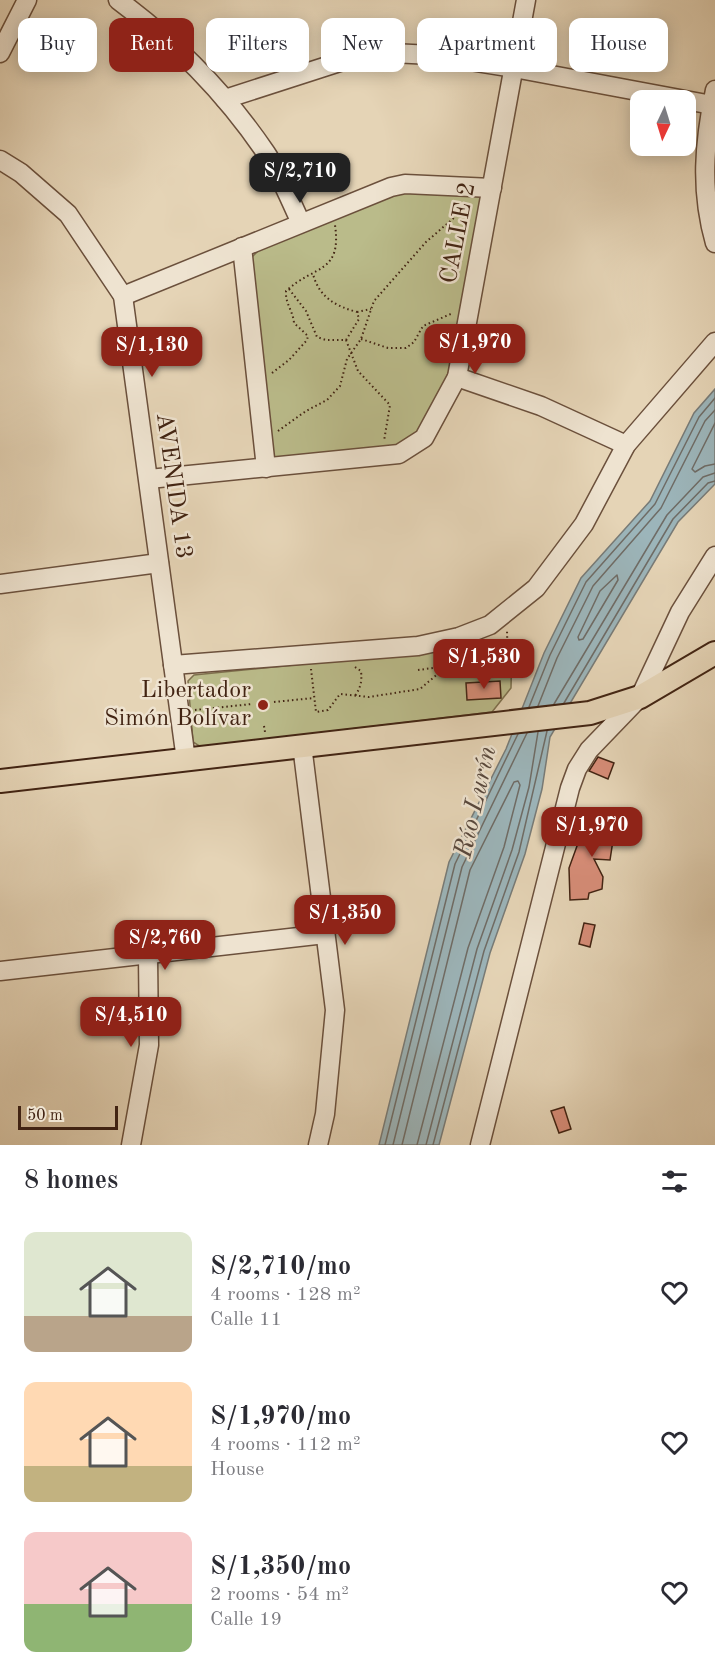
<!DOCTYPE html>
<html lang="en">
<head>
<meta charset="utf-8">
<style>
  body { margin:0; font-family:"Old Standard TT",serif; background:#f7f7f7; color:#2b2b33; height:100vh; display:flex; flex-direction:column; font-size:22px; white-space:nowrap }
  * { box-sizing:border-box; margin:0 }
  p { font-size:20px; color:#7c7c81 }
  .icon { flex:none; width:33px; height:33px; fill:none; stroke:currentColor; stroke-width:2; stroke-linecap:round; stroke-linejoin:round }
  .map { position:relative; height:1145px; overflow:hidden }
  .details { display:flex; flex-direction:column; background:#fff; flex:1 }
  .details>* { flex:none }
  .top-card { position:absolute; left:18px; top:18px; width:680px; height:54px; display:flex; gap:12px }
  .needle { width:39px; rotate:184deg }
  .tools { position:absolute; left:630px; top:90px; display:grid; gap:12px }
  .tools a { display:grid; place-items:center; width:66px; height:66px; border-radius:12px; background:#fff; box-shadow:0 3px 15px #0003; font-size:30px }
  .scale { position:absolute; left:18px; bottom:15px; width:100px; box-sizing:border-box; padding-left:6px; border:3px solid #422413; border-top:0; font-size:16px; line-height:21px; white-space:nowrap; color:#422413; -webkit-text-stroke:4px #eee3d0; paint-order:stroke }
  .price { position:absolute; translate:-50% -51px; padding:0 14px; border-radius:12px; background:#8f2418; color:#fff; font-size:20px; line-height:39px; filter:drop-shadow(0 2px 3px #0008) }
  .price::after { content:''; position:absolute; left:50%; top:36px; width:18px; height:14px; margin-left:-9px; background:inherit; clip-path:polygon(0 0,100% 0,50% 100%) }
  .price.active { background:#222; color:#fff }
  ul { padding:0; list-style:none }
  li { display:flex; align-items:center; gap:18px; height:150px; padding:0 24px }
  li span { display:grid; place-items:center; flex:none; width:168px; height:120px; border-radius:12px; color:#555 }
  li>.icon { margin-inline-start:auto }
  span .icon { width:72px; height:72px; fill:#fffc; stroke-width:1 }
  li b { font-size:26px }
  h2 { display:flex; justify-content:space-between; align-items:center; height:72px; padding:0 24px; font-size:26px }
  .chip { padding:0 21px; border-radius:12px; background:#fff; box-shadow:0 3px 15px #0003; font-size:21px; line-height:54px }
  .chip.active { background:#8f2418; color:#fff }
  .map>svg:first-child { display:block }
  .green { fill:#babb8a; stroke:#7e704e; stroke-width:1.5 }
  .water { fill:#9cb5ba; stroke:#787b77; stroke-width:1.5 }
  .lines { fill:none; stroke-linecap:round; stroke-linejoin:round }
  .shore { stroke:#6f6c66; stroke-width:1.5 }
  .building { fill:#d78d78; stroke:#422413; stroke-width:1.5 }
  .minor-casing { stroke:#6b503c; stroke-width:21 }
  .major-casing { stroke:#422413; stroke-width:26 }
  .path { stroke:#422413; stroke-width:2; stroke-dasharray:1.5 3; stroke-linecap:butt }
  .minor { stroke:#eee3d0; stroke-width:18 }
  .major { stroke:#e5d4b6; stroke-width:22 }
  .poi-dot { fill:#8f2418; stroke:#eee3d0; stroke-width:2 }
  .labels { text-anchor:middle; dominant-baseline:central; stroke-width:5; stroke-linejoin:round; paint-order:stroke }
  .street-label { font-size:24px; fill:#422413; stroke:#eee3d0 }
  .poi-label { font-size:24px; fill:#422413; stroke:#eee3d0; text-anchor:end }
  .water-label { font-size:26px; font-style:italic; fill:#58483d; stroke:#eee3d0 }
</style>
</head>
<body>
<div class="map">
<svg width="715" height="1145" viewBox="0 0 715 1145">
  <rect width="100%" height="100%" fill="#e5d4b6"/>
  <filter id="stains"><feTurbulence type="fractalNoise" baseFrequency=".00333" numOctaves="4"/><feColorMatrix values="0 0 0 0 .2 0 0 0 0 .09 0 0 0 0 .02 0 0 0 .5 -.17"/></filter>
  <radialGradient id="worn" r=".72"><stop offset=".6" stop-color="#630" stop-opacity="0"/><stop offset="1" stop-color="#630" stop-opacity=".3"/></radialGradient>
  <g class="green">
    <path d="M488 190 450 377 428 426 409 444 272 462 252 257 262 247 392 191Z"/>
    <path d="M512 643 511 688 492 712 201 747 193 742 188 681 194 675Z"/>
  </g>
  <path class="water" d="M715 389V484L678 522 550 737 542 789 525 854 490 953 439 1145H379L449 862 506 749 544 653 581 578 650 501 694 413Z"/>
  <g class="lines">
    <g class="shore">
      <path d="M715 423 692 469 695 472 705 466 715 464"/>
      <path d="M617 575 618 580 583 639 579 640 578 637 600 591Z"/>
      <path d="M564 703 673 519 708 483 715 481"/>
      <path d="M554 704 667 515 703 477 715 473"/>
      <path d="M538 706 557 658 593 586 661 508 705 421 715 410"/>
      <path d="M529 707 550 655 586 582 655 504 699 417 715 398"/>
      <path d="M385 1145 455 864 518 734"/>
      <path d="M393 1145 462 867 527 733"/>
      <path d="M402 1145 470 870 514 782 518 781 520 785 504 847 468 948 417 1145"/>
      <path d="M426 1145 477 949 512 850 529 787 538 732"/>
      <path d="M433 1145 484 951 519 852 547 731"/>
    </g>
  </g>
  <g class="building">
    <path d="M500 681 501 698 467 700 466 683Z"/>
    <path d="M598 757 614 763 608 779 589 771Z"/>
    <path d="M600 811 617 814 610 860 594 859 603 877 602 889 589 893 588 899 570 900 569 868 581 835H597Z"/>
    <path d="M584 923 595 925 590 947 579 944Z"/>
    <path d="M564 1107 571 1129 559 1133 551 1111Z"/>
  </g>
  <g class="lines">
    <defs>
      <g id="minor">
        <path d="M118 0C175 42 226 94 266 153 280 174 290 200 301 223"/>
        <path d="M0 53 27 0"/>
        <path d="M715 90C704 142 700 191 715 243"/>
        <path d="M225 99 346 60 392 53 432 55 514 68 712 105"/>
        <path d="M0 160 21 173 68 214 123 296 186 760"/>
        <path d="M242 247 266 468"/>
        <path d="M123 296 391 187 405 184 492 188"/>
        <path d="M457 377 541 406 626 445"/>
        <path d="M149 479 399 454 424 438 457 377 526 0"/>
        <path d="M0 584 159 563"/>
        <path d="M173 665 418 646 459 637 490 625 536 588 584 524 626 445 715 342"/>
        <path d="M302 745 335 1010 325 1114 318 1145"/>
        <path d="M0 971 325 934"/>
        <path d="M131 1145 149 1045 148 955"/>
        <path d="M480 1145 570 788 577 769 589 750 640 697 680 612 715 556"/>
      </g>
      <path id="major" d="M0 781 590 713 640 697 715 653"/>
    </defs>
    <use href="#minor" class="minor-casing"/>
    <use href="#major" class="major-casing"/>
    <g class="path">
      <path d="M289 289 306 311 317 337 326 340H346L359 319 357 312C335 306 319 297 313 274"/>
      <path d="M357 312 371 309"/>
      <path d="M361 339 388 348H406L414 342 423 326 453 313"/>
      <path d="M346 340 358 371 390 405 384 441"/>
      <path d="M272 373 289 360 307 340 308 336 294 323C293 311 285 303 286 291 314 265 342 274 335 225"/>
      <path d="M278 431 306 411 327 400 340 386 347 359 361 339 374 301 426 242 470 204"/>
      <path d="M355 667 361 671C362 681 361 687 355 696"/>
      <path d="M311 669 316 712 328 710 340 694 369 697 420 689 447 666 508 664 507 631"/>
      <path d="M418 670 447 666"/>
      <path d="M274 702 314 698"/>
      <path d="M195 710 252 704"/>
      <path d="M264 726 265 732"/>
    </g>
    <use href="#minor" class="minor"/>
    <use href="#major" class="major"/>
  </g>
  <circle class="poi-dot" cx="263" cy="705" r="6"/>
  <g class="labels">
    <g class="street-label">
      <text transform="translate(459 233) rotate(-79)">CALLE 2</text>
      <text transform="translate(173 486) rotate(82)">AVENIDA 13</text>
    </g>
    <g class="poi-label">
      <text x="251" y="691">Libertador<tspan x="251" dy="28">Simón Bolívar</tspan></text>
    </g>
    <g class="water-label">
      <text transform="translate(476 802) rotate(-77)">Río Lurín</text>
    </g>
  </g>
  <rect width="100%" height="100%" filter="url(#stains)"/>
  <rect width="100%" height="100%" fill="url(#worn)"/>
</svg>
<div class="tools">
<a><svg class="needle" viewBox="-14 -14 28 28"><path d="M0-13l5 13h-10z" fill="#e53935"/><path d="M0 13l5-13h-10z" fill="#7c7c81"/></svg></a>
</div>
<div class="scale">50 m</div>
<b class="price active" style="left:300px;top:204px">S/2,710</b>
<b class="price" style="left:475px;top:375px">S/1,970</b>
<b class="price" style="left:152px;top:378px">S/1,130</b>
<b class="price" style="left:484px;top:690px">S/1,530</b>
<b class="price" style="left:592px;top:858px">S/1,970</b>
<b class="price" style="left:345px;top:946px">S/1,350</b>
<b class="price" style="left:165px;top:971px">S/2,760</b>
<b class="price" style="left:131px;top:1048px">S/4,510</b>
<div class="top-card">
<a class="chip">Buy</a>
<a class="chip active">Rent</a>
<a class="chip">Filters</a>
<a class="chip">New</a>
<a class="chip">Apartment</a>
<a class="chip">House</a>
</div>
</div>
<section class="details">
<h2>8 homes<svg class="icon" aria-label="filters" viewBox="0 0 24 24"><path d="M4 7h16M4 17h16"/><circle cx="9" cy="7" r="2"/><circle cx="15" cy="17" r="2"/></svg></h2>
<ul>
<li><span style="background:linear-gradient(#dfe7d0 70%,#b9a48a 0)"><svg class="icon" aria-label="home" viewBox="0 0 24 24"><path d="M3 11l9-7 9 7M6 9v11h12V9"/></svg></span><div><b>S/2,710/mo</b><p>4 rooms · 128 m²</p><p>Calle 11</p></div><svg class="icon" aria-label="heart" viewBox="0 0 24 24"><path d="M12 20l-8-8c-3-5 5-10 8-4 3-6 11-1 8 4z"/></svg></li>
<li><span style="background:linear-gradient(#ffd9b3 70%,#c2b280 0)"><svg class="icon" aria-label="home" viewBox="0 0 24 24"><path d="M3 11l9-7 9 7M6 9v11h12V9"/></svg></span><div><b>S/1,970/mo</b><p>4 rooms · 112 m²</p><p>House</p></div><svg class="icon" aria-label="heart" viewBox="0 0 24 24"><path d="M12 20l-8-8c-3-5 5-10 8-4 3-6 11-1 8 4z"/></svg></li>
<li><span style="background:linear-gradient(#f6c9c9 60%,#8fb573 0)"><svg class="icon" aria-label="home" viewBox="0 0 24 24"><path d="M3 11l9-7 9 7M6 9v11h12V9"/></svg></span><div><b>S/1,350/mo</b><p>2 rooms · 54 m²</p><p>Calle 19</p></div><svg class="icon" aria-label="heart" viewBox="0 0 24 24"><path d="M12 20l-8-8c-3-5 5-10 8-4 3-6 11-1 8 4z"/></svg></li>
</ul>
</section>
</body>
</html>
